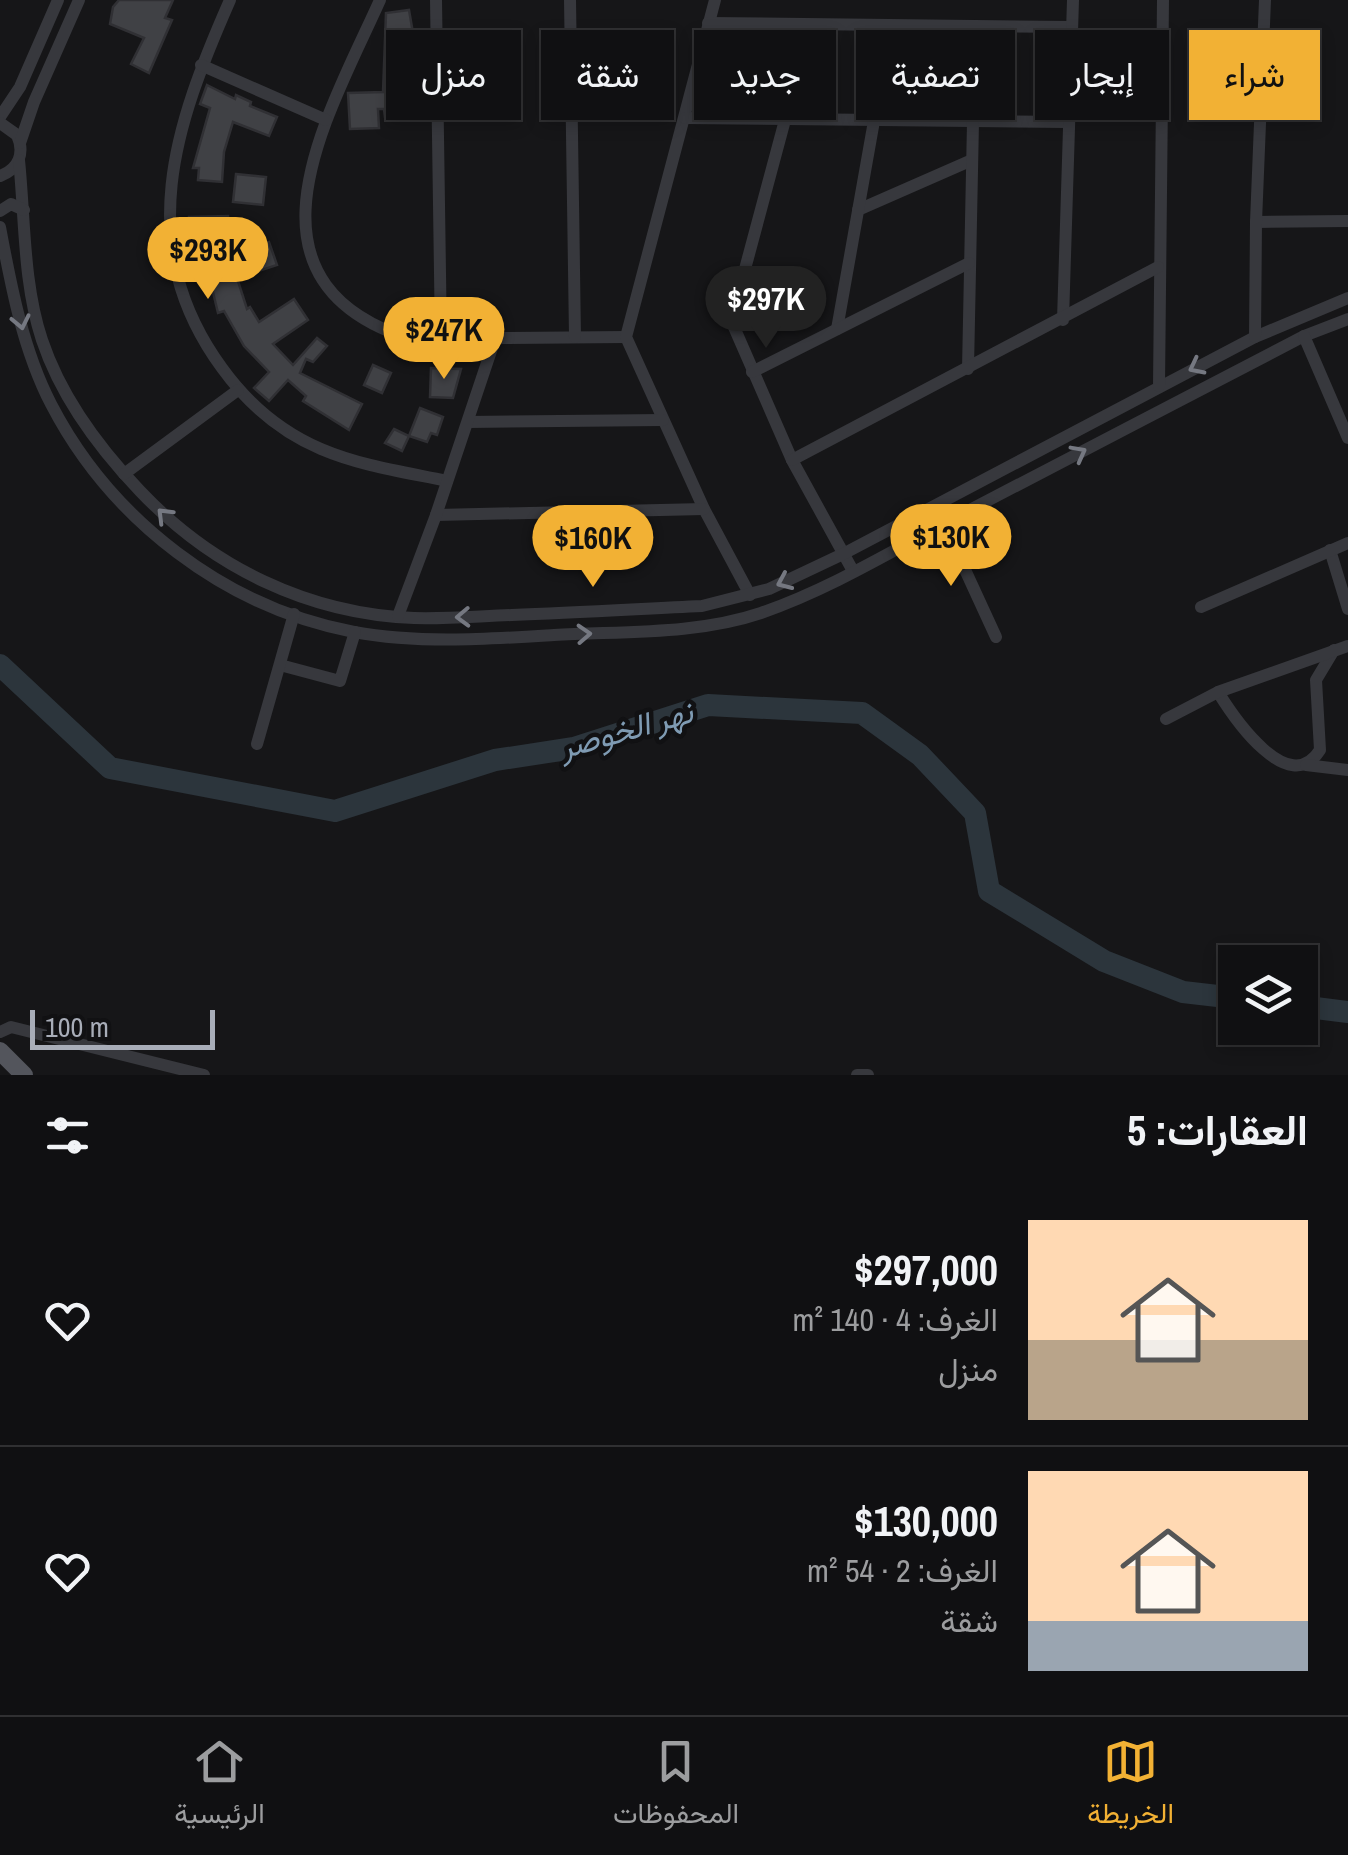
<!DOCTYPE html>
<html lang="ar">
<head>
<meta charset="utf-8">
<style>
  body { margin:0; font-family:"Archivo Narrow",Vazirmatn,sans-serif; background:#1e1e20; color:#f1f3f6; direction:rtl; height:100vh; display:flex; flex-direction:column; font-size:38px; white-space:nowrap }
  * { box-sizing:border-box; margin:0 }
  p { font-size:32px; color:#9c9d9f }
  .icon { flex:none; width:55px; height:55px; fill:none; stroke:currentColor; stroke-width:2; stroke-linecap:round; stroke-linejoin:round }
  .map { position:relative; height:1075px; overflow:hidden; direction:ltr }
  .drawer { display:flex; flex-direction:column; background:#101012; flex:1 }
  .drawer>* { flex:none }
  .banner { position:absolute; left:30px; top:30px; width:1290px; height:90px; direction:rtl; display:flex; gap:20px }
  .fabs { position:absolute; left:1218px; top:945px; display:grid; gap:20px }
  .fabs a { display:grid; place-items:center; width:100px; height:100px; border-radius:0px; background:#101012; box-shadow:0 5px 15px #0003,0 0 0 2px #303032; font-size:50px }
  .scale { position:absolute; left:30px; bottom:25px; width:185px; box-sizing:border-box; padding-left:10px; border:5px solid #a8adb8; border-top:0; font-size:28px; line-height:35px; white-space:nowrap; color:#a8adb8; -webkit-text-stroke:8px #111113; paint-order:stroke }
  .price { position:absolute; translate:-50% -85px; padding:0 22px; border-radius:35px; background:#f2b134; color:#111; font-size:32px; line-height:65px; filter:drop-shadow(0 2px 5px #0008) }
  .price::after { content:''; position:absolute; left:50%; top:60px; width:30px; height:22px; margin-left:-15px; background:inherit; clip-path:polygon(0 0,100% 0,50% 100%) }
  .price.active { background:#222; color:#fff }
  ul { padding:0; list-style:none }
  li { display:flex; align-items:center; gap:30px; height:250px; padding:0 40px }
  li+li { border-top:2px solid #303032 }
  li span { display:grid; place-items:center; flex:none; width:280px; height:200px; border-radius:0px; color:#555 }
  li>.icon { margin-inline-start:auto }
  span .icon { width:120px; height:120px; fill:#fffc; stroke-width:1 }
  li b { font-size:42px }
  h2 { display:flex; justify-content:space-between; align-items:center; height:120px; padding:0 40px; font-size:42px }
  .chip { padding:0 35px; border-radius:0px; background:#101012; box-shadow:0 5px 15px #0003,0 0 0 2px #303032; font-size:35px; line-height:90px }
  .chip.active { background:#f2b134; color:#111 }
  .tab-bar { display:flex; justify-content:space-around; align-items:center; height:140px; border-top:2px solid #303032; background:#101012; font-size:28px; color:#9c9d9f }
  .tab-bar a { display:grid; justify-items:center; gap:5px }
  .tab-bar .active { color:#f2b134 }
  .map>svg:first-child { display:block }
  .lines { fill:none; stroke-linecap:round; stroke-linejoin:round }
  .river { stroke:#2c353c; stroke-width:22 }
  .building { fill:#404145; stroke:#303034; stroke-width:2.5 }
  .minor { stroke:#37383d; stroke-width:12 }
  .major { stroke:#53555c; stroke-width:18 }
  .oneway { stroke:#757881 }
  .labels { text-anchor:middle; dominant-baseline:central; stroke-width:9; stroke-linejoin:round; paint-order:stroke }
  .water-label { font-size:32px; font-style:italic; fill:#7f9bb3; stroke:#111113 }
</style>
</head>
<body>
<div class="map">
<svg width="1348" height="1075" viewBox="0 0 1348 1075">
  <rect width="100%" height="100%" fill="#161618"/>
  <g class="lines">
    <g class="river">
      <path d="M0 665 110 768 335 811 495 760 574 748 708 705 862 713 920 755 975 813 989 891 1104 961 1183 992 1235 998"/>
      <path d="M1300 1006 1348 1012"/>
    </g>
  </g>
  <g class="building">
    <path d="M119 0H173L165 18 172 20 149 73 131 64 144 38 110 24 113 7Z"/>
    <path d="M409 10 413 33 409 34 408 67H402V76L391 77 394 117H385L384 109H378L379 128 350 129 348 93 383 92 386 13Z"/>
    <path d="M207 85 235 99 236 95 251 102 250 106 277 117 269 136 233 122 224 152 222 182 198 180 199 168H193L210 108 200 104Z"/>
    <path d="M236 174 266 177 263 205 233 202Z"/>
    <path d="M228 216 229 255 269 242 277 265 237 278 247 309 250 307 259 322 294 299 308 320 273 344 293 365 317 338 327 346 313 362 306 359 300 373 362 404 349 430 303 401 306 396 288 380 269 401 254 388 269 372 244 346 224 311 218 313 202 247H190L189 217Z"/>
    <path d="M373 365 391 373 382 393 364 385Z"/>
    <path d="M431 368 461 369 453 398 430 397Z"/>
    <path d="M420 408 443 417 437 435 431 433 427 442 409 436Z"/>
    <path d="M394 429 409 436 402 451 385 443Z"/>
  </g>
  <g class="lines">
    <g class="minor">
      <path d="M230 0C175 125 132 245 222 368 248 404 279 431 321 449 361 466 404 472 447 481"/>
      <path d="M380 0C328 116 228 281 410 339L626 337"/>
      <path d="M436 0 441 341"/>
      <path d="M570 0 575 337"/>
      <path d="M715 0 626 337 704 509 750 595"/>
      <path d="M708 23 1071 27"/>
      <path d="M201 65 326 120"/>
      <path d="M0 117 20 87 58 0"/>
      <path d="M685 118 1067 122"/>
      <path d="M785 120 734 310V327L792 460 853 571"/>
      <path d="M0 123 17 135C25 153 19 169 0 176"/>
      <path d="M20 143 34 102 79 0"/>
      <path d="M19 160C25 218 23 283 42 340 61 397 99 448 140 491 212 567 308 614 414 618 447 619 480 616 512 615 575 613 638 609 702 606L769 589 843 554 1255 337 1348 298"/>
      <path d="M858 210 972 160"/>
      <path d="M0 211 11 204 24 210"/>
      <path d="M1256 222 1348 221"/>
      <path d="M0 227C11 286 23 350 51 404 111 520 226 608 354 632 419 644 489 639 554 635 622 631 696 635 761 613 831 589 897 548 962 514 1076 455 1190 395 1304 336L1348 319"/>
      <path d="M1063 320 1073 0"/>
      <path d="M837 329 874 121"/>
      <path d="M1304 336 1348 438"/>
      <path d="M1255 337 1256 222 1265 0"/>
      <path d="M968 369 973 122"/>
      <path d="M752 372 969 263"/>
      <path d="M1159 386 1163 0"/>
      <path d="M468 422 663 420"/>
      <path d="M792 460 1158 267"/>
      <path d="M124 474 238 390"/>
      <path d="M436 515 704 509"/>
      <path d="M944 524 996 637"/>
      <path d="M1330 550 1348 609"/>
      <path d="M1201 607 1348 543"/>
      <path d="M398 616 436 515 495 339"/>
      <path d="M280 665 340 681 355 632"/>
      <path d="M1218 692C1234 718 1289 799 1320 750L1316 680 1334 650"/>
      <path d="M1166 719 1218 692 1348 646"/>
      <path d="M257 744 294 614"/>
      <path d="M1306 765 1348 770"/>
      <path d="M0 1032 11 1027 204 1075"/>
      <path d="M857 1075H868"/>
    </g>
    <path class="major" d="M0 1051 24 1075"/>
  </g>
  <defs><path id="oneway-chevron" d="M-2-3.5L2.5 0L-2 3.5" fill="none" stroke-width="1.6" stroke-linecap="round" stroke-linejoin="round" transform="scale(2.5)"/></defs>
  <g class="oneway">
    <use href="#oneway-chevron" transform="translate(21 322) rotate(78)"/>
    <use href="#oneway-chevron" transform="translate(1196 367) rotate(153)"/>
    <use href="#oneway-chevron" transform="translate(1079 453) rotate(-28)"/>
    <use href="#oneway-chevron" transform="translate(164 515) rotate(-135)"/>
    <use href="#oneway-chevron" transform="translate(784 582) rotate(156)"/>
    <use href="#oneway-chevron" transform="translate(463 617) rotate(178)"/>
    <use href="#oneway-chevron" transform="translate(584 634) rotate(-3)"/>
  </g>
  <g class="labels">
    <g class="water-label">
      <text transform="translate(626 729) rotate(-16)">نهر الخوصر</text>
    </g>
  </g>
</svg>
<div class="fabs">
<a><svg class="icon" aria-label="layers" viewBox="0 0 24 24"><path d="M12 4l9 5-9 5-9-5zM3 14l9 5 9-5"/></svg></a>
</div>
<div class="scale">100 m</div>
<b class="price" style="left:208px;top:302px">$293K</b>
<b class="price active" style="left:766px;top:351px">$297K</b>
<b class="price" style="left:444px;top:382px">$247K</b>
<b class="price" style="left:951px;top:589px">$130K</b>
<b class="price" style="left:593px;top:590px">$160K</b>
<div class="banner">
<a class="chip active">شراء</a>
<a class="chip">إيجار</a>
<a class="chip">تصفية</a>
<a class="chip">جديد</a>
<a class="chip">شقة</a>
<a class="chip">منزل</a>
</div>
</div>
<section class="drawer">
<h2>العقارات: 5<svg class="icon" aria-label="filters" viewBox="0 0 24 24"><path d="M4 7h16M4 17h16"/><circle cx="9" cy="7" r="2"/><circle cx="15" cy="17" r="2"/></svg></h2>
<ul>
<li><span style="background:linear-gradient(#ffd9b3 60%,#b9a48a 0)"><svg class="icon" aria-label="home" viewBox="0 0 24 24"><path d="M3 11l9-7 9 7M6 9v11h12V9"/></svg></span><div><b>$297,000</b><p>الغرف: 4 · 140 m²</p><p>منزل</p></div><svg class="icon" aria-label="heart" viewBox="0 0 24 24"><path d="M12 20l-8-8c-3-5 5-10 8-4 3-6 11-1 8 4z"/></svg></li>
<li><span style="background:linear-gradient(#ffd9b3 75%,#9aa5b1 0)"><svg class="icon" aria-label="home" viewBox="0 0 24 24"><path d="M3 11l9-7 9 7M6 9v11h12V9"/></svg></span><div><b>$130,000</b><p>الغرف: 2 · 54 m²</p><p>شقة</p></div><svg class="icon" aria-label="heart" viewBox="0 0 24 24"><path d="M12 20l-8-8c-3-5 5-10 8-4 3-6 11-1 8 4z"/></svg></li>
</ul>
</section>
<nav class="tab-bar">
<a class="active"><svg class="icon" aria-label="map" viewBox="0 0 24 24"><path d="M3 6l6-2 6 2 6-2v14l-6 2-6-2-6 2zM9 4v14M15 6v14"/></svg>الخريطة</a>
<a><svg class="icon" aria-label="saved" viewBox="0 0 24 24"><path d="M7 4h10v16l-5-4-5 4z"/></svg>المحفوظات</a>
<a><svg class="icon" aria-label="home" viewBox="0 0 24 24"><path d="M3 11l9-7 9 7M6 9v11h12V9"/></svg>الرئيسية</a>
</nav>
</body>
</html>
